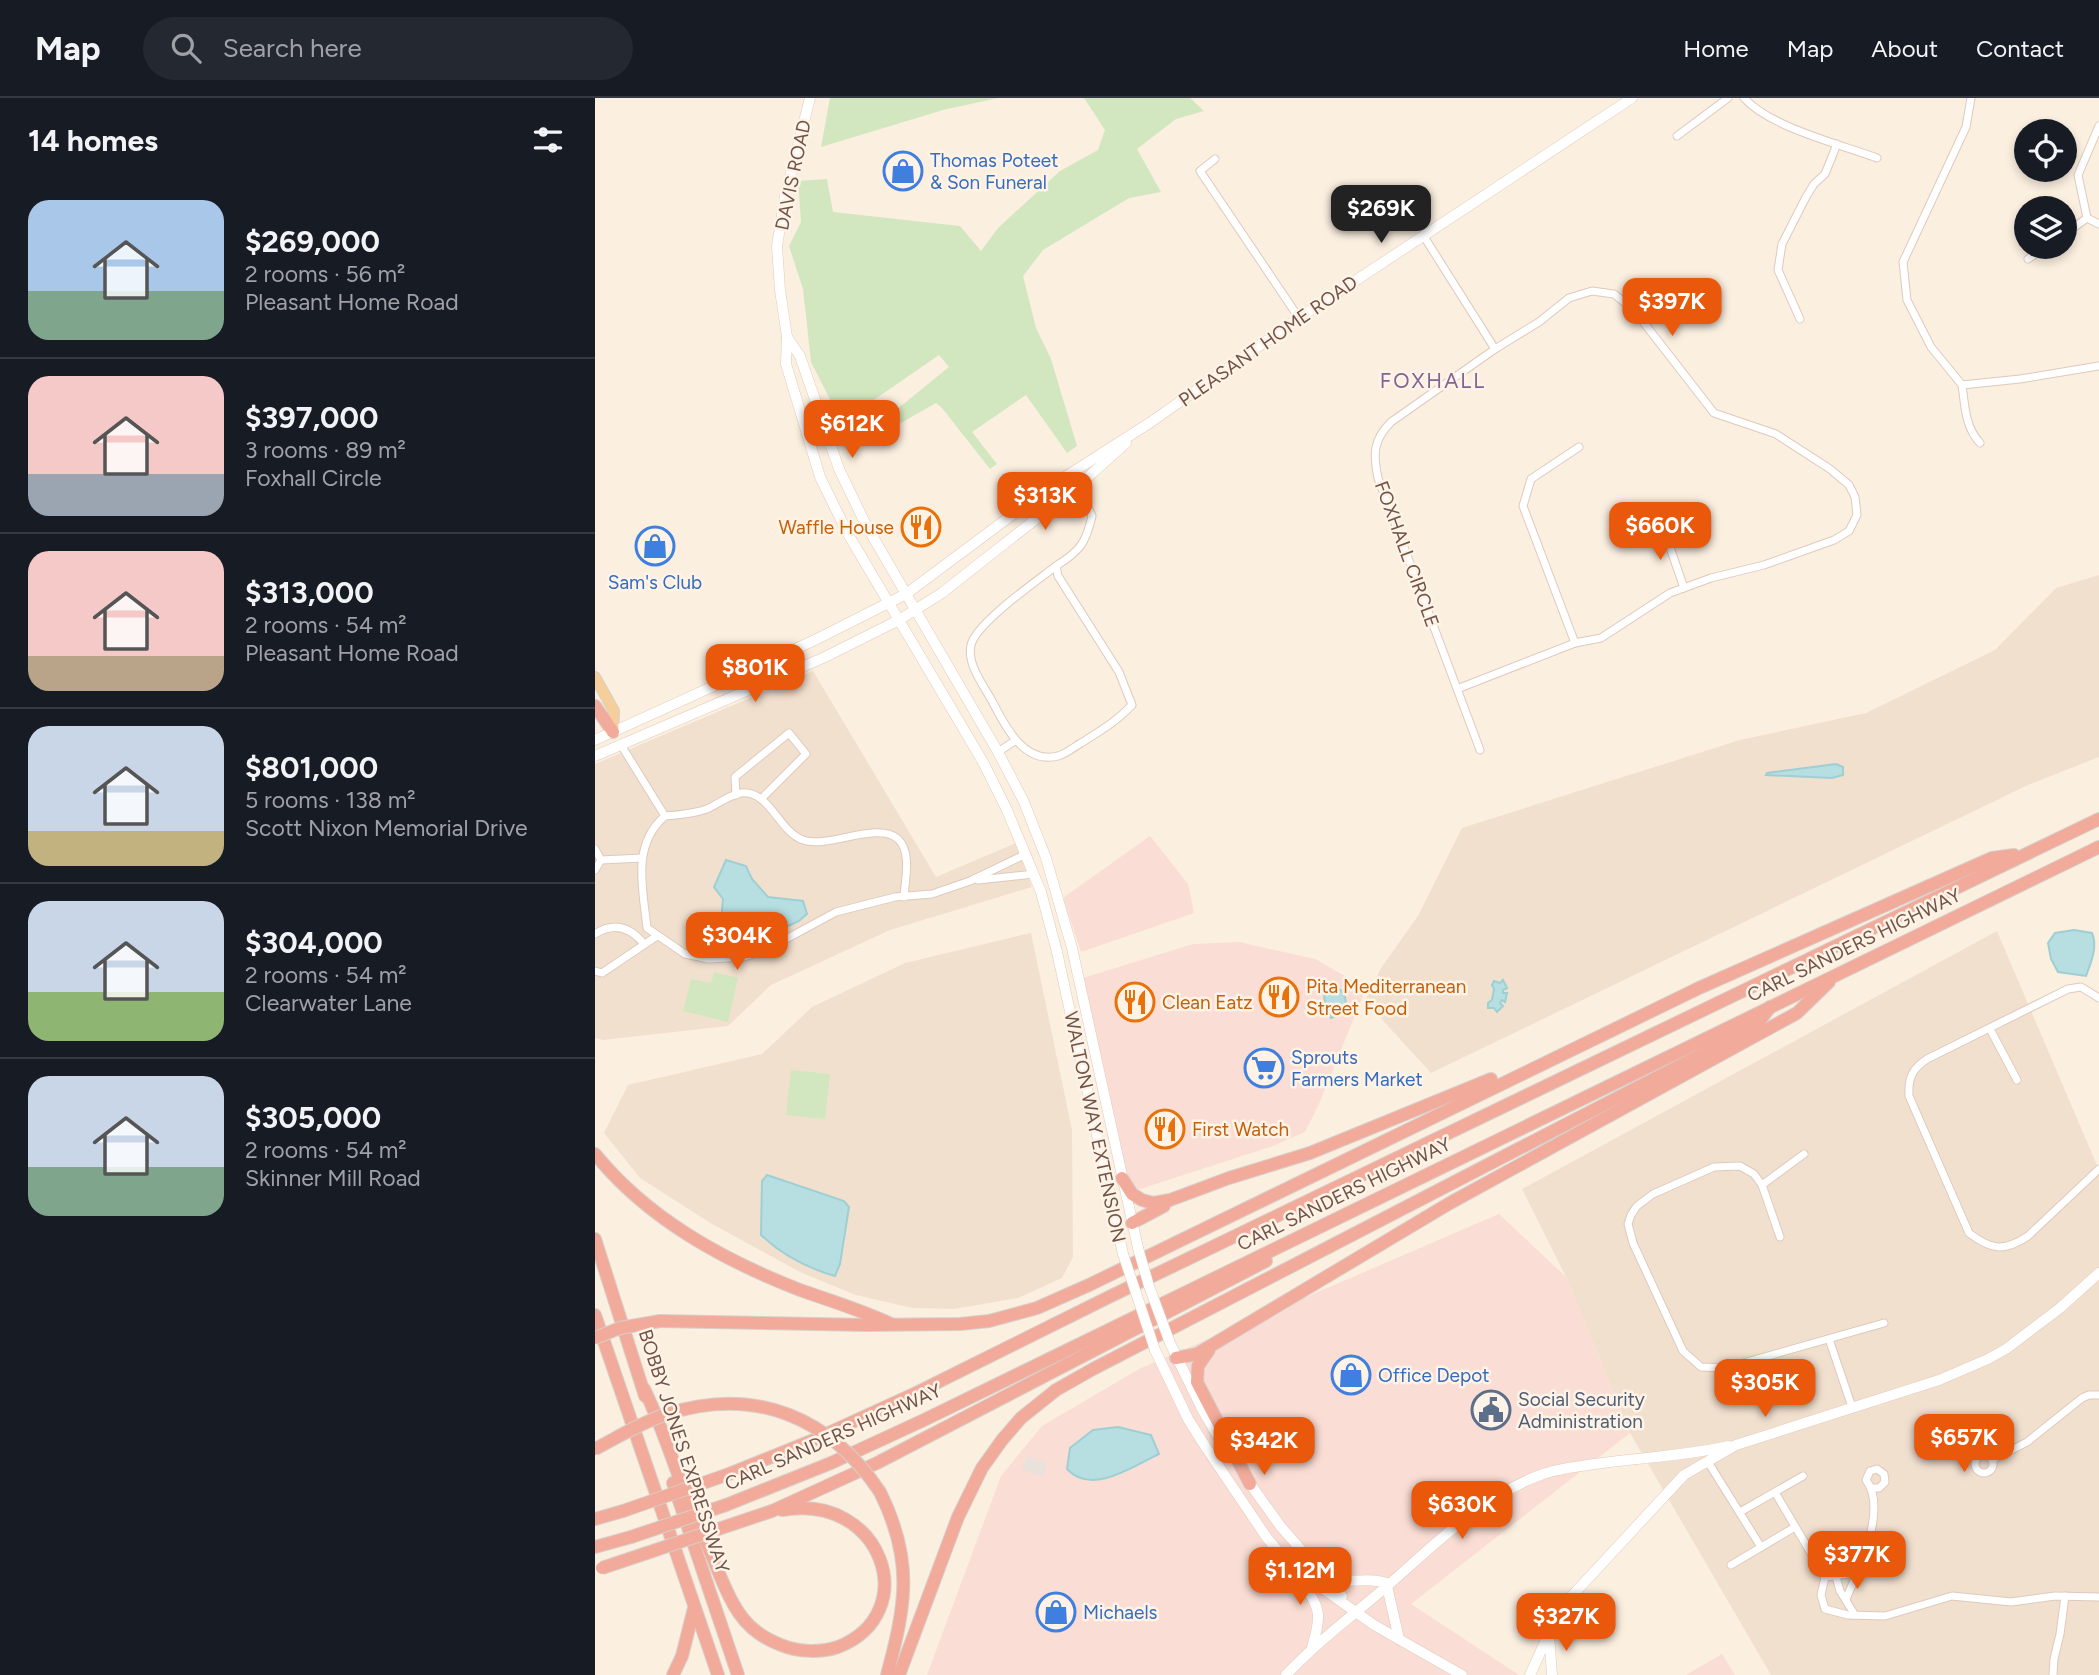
<!DOCTYPE html>
<html lang="en">
<head>
<meta charset="utf-8">
<style>
  body { margin:0; font-family:Figtree,sans-serif; background:#242831; color:#f1f3f6; height:100vh; display:flex; flex-direction:column; font-size:26px; white-space:nowrap }
  * { box-sizing:border-box; margin:0 }
  p { font-size:23px; color:#9ea1a6 }
  .icon { flex:none; width:38px; height:38px; fill:none; stroke:currentColor; stroke-width:2; stroke-linecap:round; stroke-linejoin:round }
  .map { position:relative; flex:1; overflow:hidden }
  .sheet { display:flex; flex-direction:column; background:#171b24; width:595px }
  .sheet>* { flex:none }
  .tools { position:absolute; left:1419px; top:21px; display:grid; gap:14px }
  .tools a { display:grid; place-items:center; width:63px; height:63px; border-radius:50%; background:#171b24; box-shadow:0 4px 10px #0003; font-size:35px }
  .price { position:absolute; translate:-50% -60px; padding:0 16px; border-radius:14px; background:#ea580c; color:#fff; font-size:23px; line-height:46px; filter:drop-shadow(0 2px 4px #0008) }
  .price::after { content:''; position:absolute; left:50%; top:42px; width:21px; height:16px; margin-left:-10px; background:inherit; clip-path:polygon(0 0,100% 0,50% 100%) }
  .price.current { background:#222; color:#fff }
  ul { padding:0; list-style:none }
  li { display:flex; align-items:center; gap:21px; height:175px; padding:0 28px }
  li+li { border-top:2px solid #363941 }
  li span { display:grid; place-items:center; flex:none; width:196px; height:140px; border-radius:21px; color:#555 }
  li>.icon { margin-inline-start:auto }
  span .icon { width:84px; height:84px; fill:#fffc; stroke-width:1 }
  li b { font-size:30px }
  h2 { display:flex; justify-content:space-between; align-items:center; height:84px; padding:0 28px; font-size:30px }
  header { display:flex; align-items:center; gap:42px; box-sizing:border-box; height:98px; padding:0 35px; background:#171b24; border-bottom:2px solid #363941 }
  header strong { font-size:33px }
  nav { display:flex; gap:38px; margin-inline-start:auto; font-size:24px }
  .search { width:490px; height:63px; background:#242831; display:flex; align-items:center; gap:18px; box-sizing:border-box; padding:0 24px; border-radius:38px; color:#9ea1a6; font-size:26px }
  main { display:flex; flex:1; min-height:0 }
  .map>svg:first-child { display:block }
  .residential { fill:#f2e0cf }
  .commercial { fill:#faddd4 }
  .industrial { fill:#e9e1dc }
  .green { fill:#d2e7c0 }
  .water { fill:#b7dfe2; stroke:#9dcfd4; stroke-width:2 }
  .lines { fill:none; stroke-linecap:round; stroke-linejoin:round }
  .street-casing { stroke:#decabd; stroke-width:9 }
  .secondary-casing { stroke:#e2cbbb; stroke-width:11 }
  .primary-casing { stroke:#d7cfcc; stroke-width:12 }
  .highway-casing { stroke:#d7cfcc; stroke-width:14 }
  .street { stroke:#fff; stroke-width:7 }
  .secondary { stroke:#fff; stroke-width:10 }
  .primary { stroke:#f6ce9b; stroke-width:10 }
  .highway { stroke:#f2ab9a; stroke-width:12 }
  .secondary-bridge-casing { stroke:#e2cbbb; stroke-width:11; stroke-linecap:butt }
  .highway-bridge-casing { stroke:#d7cfcc; stroke-width:14; stroke-linecap:butt }
  .secondary-bridge { stroke:#fff; stroke-width:10 }
  .highway-bridge { stroke:#f2ab9a; stroke-width:12 }
  .labels { text-anchor:middle; dominant-baseline:central; stroke-width:5; stroke-linejoin:round; paint-order:stroke }
  .shop-label { font-size:19px; fill:#366cbe; stroke:#fef3e6; text-anchor:start }
  .street-label { font-size:19px; fill:#705449; stroke:#fef3e6 }
  .food-label { font-size:19px; fill:#c56008; stroke:#fef3e6; text-anchor:start }
  .service-label { font-size:19px; fill:#4e5e75; stroke:#fef3e6; text-anchor:start }
  .neighbourhood-label { font-size:21px; letter-spacing:2px; fill:#806593; stroke:#fef3e6 }
</style>
</head>
<body>
<header>
<strong>Map</strong>
<div class="search"><svg class="icon" aria-label="search" viewBox="0 0 24 24"><circle cx="10" cy="10" r="6"/><path d="M15 15l6 6"/></svg>Search here</div>
<nav><a>Home</a><a>Map</a><a>About</a><a>Contact</a></nav>
</header>
<main>
<section class="sheet">
<h2>14 homes<svg class="icon" aria-label="filters" viewBox="0 0 24 24"><path d="M4 7h16M4 17h16"/><circle cx="9" cy="7" r="2"/><circle cx="15" cy="17" r="2"/></svg></h2>
<ul>
<li><span style="background:linear-gradient(#a9c7e8 65%,#7fa58c 0)"><svg class="icon" aria-label="home" viewBox="0 0 24 24"><path d="M3 11l9-7 9 7M6 9v11h12V9"/></svg></span><div><b>$269,000</b><p>2 rooms · 56 m²</p><p>Pleasant Home Road</p></div></li>
<li><span style="background:linear-gradient(#f6c9c9 70%,#9aa5b1 0)"><svg class="icon" aria-label="home" viewBox="0 0 24 24"><path d="M3 11l9-7 9 7M6 9v11h12V9"/></svg></span><div><b>$397,000</b><p>3 rooms · 89 m²</p><p>Foxhall Circle</p></div></li>
<li><span style="background:linear-gradient(#f6c9c9 75%,#b9a48a 0)"><svg class="icon" aria-label="home" viewBox="0 0 24 24"><path d="M3 11l9-7 9 7M6 9v11h12V9"/></svg></span><div><b>$313,000</b><p>2 rooms · 54 m²</p><p>Pleasant Home Road</p></div></li>
<li><span style="background:linear-gradient(#c9d6e8 75%,#c2b280 0)"><svg class="icon" aria-label="home" viewBox="0 0 24 24"><path d="M3 11l9-7 9 7M6 9v11h12V9"/></svg></span><div><b>$801,000</b><p>5 rooms · 138 m²</p><p>Scott Nixon Memorial Drive</p></div></li>
<li><span style="background:linear-gradient(#c9d6e8 65%,#8fb573 0)"><svg class="icon" aria-label="home" viewBox="0 0 24 24"><path d="M3 11l9-7 9 7M6 9v11h12V9"/></svg></span><div><b>$304,000</b><p>2 rooms · 54 m²</p><p>Clearwater Lane</p></div></li>
<li><span style="background:linear-gradient(#c9d6e8 65%,#7fa58c 0)"><svg class="icon" aria-label="home" viewBox="0 0 24 24"><path d="M3 11l9-7 9 7M6 9v11h12V9"/></svg></span><div><b>$305,000</b><p>2 rooms · 54 m²</p><p>Skinner Mill Road</p></div></li>
</ul>
</section>
<div class="map">
<svg width="1504" height="1577" viewBox="0 0 1504 1577">
  <rect width="100%" height="100%" fill="#fbefe0"/>
  <g class="residential">
    <path d="M1504 477V659L1433 687 836 975 770 903 786 870 823 818 867 730 1145 642 1271 615 1400 552 1461 490Z"/>
    <path d="M218 573 341 779 421 745 437 789 295 832 176 887 133 928 8 942 0 940V666Z"/>
    <path d="M1402 833 1504 1072V1577H1176L1035 1335 971 1179 927 1091Z"/>
    <path d="M436 835 477 1032 478 1159 467 1180 423 1200 359 1211 317 1210 261 1197 207 1175 117 1126 45 1080 9 1035 33 987 167 956 217 909 310 865Z"/>
  </g>
  <g class="commercial">
    <path d="M555 738 593 786 599 815 486 854 468 800Z"/>
    <path d="M644 844 720 861 771 890 724 1006 710 1034 678 1048 539 1093 532 1083 488 880 598 846Z"/>
    <path d="M904 1116 971 1179 1035 1335 816 1506 924 1577H332L406 1378 447 1328 544 1271Z"/>
    <path d="M1127 1556 1140 1577H1091Z"/>
  </g>
  <path class="industrial" d="M432 1358 452 1365 448 1378 427 1371Z"/>
  <g class="green">
    <path d="M235 0H403L348 12 226 49Z"/>
    <path d="M489 0H595L609 13 581 21 542 51 566 94 534 100 448 152 428 178 441 230 456 261 482 348 472 355 431 297 377 334 402 366 395 371 347 310 341 305 297 330 301 312 354 269 344 257 276 304 242 315 216 264 208 191 194 148 206 124 203 83 232 81 238 114 365 128 386 153 403 130 465 73 503 52 510 32Z"/>
    <path d="M119 874 143 880 133 924 88 913 96 881 116 885Z"/>
    <path d="M196 972 235 976 230 1021 191 1017Z"/>
  </g>
  <g class="water">
    <path d="M1241 666 1248 669V677L1237 680 1171 677 1172 675Z"/>
    <path d="M131 762 151 768 157 781 173 799 208 803 212 816 204 823 146 850 118 844 116 834 126 824 128 801 119 789Z"/>
    <path d="M1479 832 1497 835C1503 849 1496 864 1491 878L1463 874 1456 861 1453 845 1460 835Z"/>
    <path d="M908 882 912 890 908 892V895H912L910 904 907 902 905 905 908 908 902 914 899 910H893V905L897 902 899 891 897 887 899 883 905 885Z"/>
    <path d="M740 888C751 894 753 904 748 915L736 920C731 910 727 900 731 889Z"/>
    <path d="M172 1077 249 1103 254 1109 245 1166 240 1178C212 1170 187 1157 166 1137L167 1083Z"/>
    <path d="M523 1329 556 1337 564 1356C538 1368 497 1398 472 1371L475 1350 498 1332Z"/>
  </g>
  <g class="lines">
    <defs>
      <g id="street">
        <path d="M1149 0C1175 29 1244 46 1282 60"/>
        <path d="M1376 0 1371 29 1308 164 1312 202 1336 249 1367 287 1425 281 1504 268"/>
        <path d="M1082 38 1133 0"/>
        <path d="M620 61 605 73 704 220"/>
        <path d="M1492 120 1483 77 1504 28"/>
        <path d="M1492 120 1504 126"/>
        <path d="M1470 136 1492 120"/>
        <path d="M828 137 900 251"/>
        <path d="M1433 161 1451 149"/>
        <path d="M1205 221 1183 172 1187 146 1211 99 1219 86 1230 76 1242 46"/>
        <path d="M1367 287C1370 308 1370 329 1385 345"/>
        <path d="M1068 429 1089 490"/>
        <path d="M461 468C442 483 381 525 376 547 372 566 387 585 396 601 409 626 428 667 463 658 471 656 479 649 486 645 505 633 522 623 537 607L524 574 463 478 461 468C485 453 491 445 497 418L483 388 472 377"/>
        <path d="M980 545 928 408 936 381 984 349"/>
        <path d="M862 591 980 545 1006 540 1075 495 1116 480 1169 467 1239 442 1254 433 1262 417 1260 399 1254 387 1235 371 1181 336 1119 315 1039 212 1019 196 997 193 974 200 944 224 900 251 796 324C778 342 778 356 783 380L885 652"/>
        <path d="M26 647 70 718"/>
        <path d="M403 654 421 642"/>
        <path d="M141 697 140 679 194 635 211 656 166 701"/>
        <path d="M70 718C36 747 48 791 52 830L90 856 114 861 149 859 169 853 241 814 300 799 337 796 375 783 431 756"/>
        <path d="M70 718C84 717 98 716 112 711 123 706 134 697 146 695 175 692 183 733 208 742 233 751 282 723 303 741 317 754 310 782 309 799"/>
        <path d="M0 751 6 762"/>
        <path d="M6 762 47 760"/>
        <path d="M0 772 6 762"/>
        <path d="M383 782 439 776"/>
        <path d="M0 836C20 823 36 830 49 846"/>
        <path d="M0 873 7 875 62 838"/>
        <path d="M1504 900 1486 889 1473 891 1332 961C1317 971 1313 980 1314 998L1374 1135C1396 1152 1409 1154 1433 1138L1504 1071"/>
        <path d="M1395 931 1422 982"/>
        <path d="M1167 1087 1209 1056"/>
        <path d="M1185 1139 1167 1087 1159 1076 1145 1068 1119 1069 1058 1096 1042 1108 1036 1117 1033 1126 1038 1145 1088 1253 1106 1269 1131 1270 1289 1225"/>
        <path d="M1234 1241 1257 1309"/>
        <circle cx="1389" cy="1366" r="9"/>
        <path d="M1397 1362 1432 1344 1487 1300 1494 1297H1504"/>
        <path d="M1113 1364 1166 1449"/>
        <path d="M1181 1396 1230 1479"/>
        <path d="M1145 1414 1208 1378"/>
        <path d="M1136 1467 1200 1429"/>
        <path d="M1262 1475 1230 1479 1226 1497 1230 1511 1253 1517 1290 1518 1357 1498 1416 1504 1460 1498 1504 1499"/>
        <path d="M1241 1479 1245 1493 1260 1517"/>
        <path d="M1251 1501C1264 1472 1293 1410 1271 1382L1275 1373 1282 1371 1289 1376 1290 1384 1284 1390H1277"/>
        <path d="M1458 1577 1459 1561 1465 1536 1470 1498"/>
      </g>
      <g id="secondary">
        <path d="M215 0 190 98 182 148 185 192 192 239 191 266 225 379 253 436 388 664 412 712 446 794 462 854 528 1156"/>
        <path d="M192 239 205 258 244 371 271 427 403 654 429 704 451 760 477 850 543 1150"/>
        <path d="M0 642 220 542 311 496 456 388 556 324 704 220 1037 0"/>
        <path d="M0 658 228 560 304 522 347 495 390 461 483 388 531 345"/>
        <path d="M575 1245 608 1313 630 1350"/>
        <path d="M560 1252 593 1321 610 1348 672 1440 696 1468 779 1527 867 1577"/>
        <path d="M653 1383 686 1429 747 1498"/>
        <path d="M700 1474C721 1507 730 1508 717 1549"/>
        <path d="M731 1476C755 1489 771 1477 794 1486"/>
        <path d="M792 1488 804 1541"/>
        <path d="M954 1536 957 1577"/>
        <path d="M691 1577C722 1544 757 1518 791 1489 836 1450 883 1402 940 1379 954 1373 971 1370 986 1368 1035 1360 1085 1359 1134 1348"/>
        <path d="M935 1577 954 1535 975 1500 1089 1377 1141 1347 1344 1282 1393 1261 1411 1251 1465 1210 1504 1175"/>
      </g>
      <path id="primary" d="M0 579 19 613 18 634"/>
      <g id="highway">
        <path d="M0 608 18 634"/>
        <path d="M0 1056C53 1121 128 1162 205 1192 236 1203 266 1212 296 1226"/>
        <path d="M527 1080 537 1096 547 1102 558 1105 575 1102 634 1080 715 1055 896 981"/>
        <path d="M537 1125 569 1108"/>
        <path d="M0 1141 50 1298"/>
        <path d="M0 1217 123 1577"/>
        <path d="M65 1223 272 1227 365 1226 394 1223 442 1210 494 1187 1104 890 1397 760 1419 757"/>
        <path d="M614 1252 603 1268 602 1284 655 1386"/>
        <path d="M581 1260 602 1256 855 1105 1202 915 1234 884"/>
        <path d="M49 1291C63 1319 73 1349 84 1379 94 1406 106 1432 117 1458 125 1477 132 1498 144 1515 154 1530 170 1541 186 1547 203 1554 225 1555 243 1549 329 1515 287 1394 187 1412"/>
        <path d="M134 1376 216 1343 321 1295 516 1198 1504 721"/>
        <path d="M78 1385 143 1577"/>
        <path d="M285 1394C319 1463 311 1506 292 1577"/>
        <path d="M131 1407 236 1365 329 1322 1504 749"/>
        <path d="M177 1413 282 1365 671 1163"/>
        <path d="M0 1421 28 1413"/>
        <path d="M0 1449 36 1439"/>
        <path d="M78 1577 87 1558 99 1510"/>
        <path d="M304 1577 363 1419 387 1370 407 1342 426 1320 461 1292 498 1271 1161 928 1175 909"/>
      </g>
    </defs>
    <use href="#street" class="street-casing"/>
    <use href="#secondary" class="secondary-casing"/>
    <use href="#primary" class="primary-casing"/>
    <use href="#highway" class="highway-casing"/>
    <use href="#street" class="street"/>
    <use href="#secondary" class="secondary"/>
    <use href="#primary" class="primary"/>
    <use href="#highway" class="highway"/>
    <defs>
      <g id="secondary-bridge">
        <path d="M543 1150 554 1188 575 1245"/>
        <path d="M528 1156 560 1252"/>
      </g>
      <g id="highway-bridge">
        <path d="M0 1240 25 1230 65 1223"/>
        <path d="M0 1351C23 1339 47 1324 72 1316 160 1288 235 1319 285 1394"/>
        <path d="M28 1413 134 1376"/>
        <path d="M36 1439 131 1407"/>
        <path d="M7 1470 177 1413"/>
      </g>
    </defs>
    <use href="#secondary-bridge" class="secondary-bridge-casing"/>
    <use href="#highway-bridge" class="highway-bridge-casing"/>
    <use href="#secondary-bridge" class="secondary-bridge"/>
    <use href="#highway-bridge" class="highway-bridge"/>
  </g>
  <defs>
    <symbol id="shop-ring" viewBox="-11 -11 22 22"><circle r="9.5" fill="#fef3e6" stroke="#3f7fe0" stroke-width="1.5"/><path d="M-5-2.5h2.3a2.7 3.5 0 0 1 5.4 0H5L5.5 6h-11ZM-1.5-2.5h3a1.5 2.3 0 0 0-3 0Z" fill="#3f7fe0"/></symbol>
    <symbol id="restaurant-ring" viewBox="-11 -11 22 22"><circle r="9.5" fill="#fef3e6" stroke="#e8710a" stroke-width="1.5"/><path d="M-5-6h1v4h1v-4h1v4h1v-4h1v5L-1.5 .5V6h-2V.5L-5-1ZM5-6V6H3V1.5H1.5Q1.5-4 5-6Z" fill="#e8710a"/></symbol>
    <symbol id="supermarket-ring" viewBox="-11 -11 22 22"><circle r="9.5" fill="#fef3e6" stroke="#3f7fe0" stroke-width="1.5"/><path d="M-6-5.5h2.5l.6 2H6L4.5 2H-2.5L-4.4-4H-6ZM-1.5 3.2a1.3 1.3 0 1 0 .1 0ZM3 3.2a1.3 1.3 0 1 0 .1 0Z" fill="#3f7fe0"/></symbol>
    <symbol id="civic-ring" viewBox="-11 -11 22 22"><circle r="9.5" fill="#fef3e6" stroke="#5c6f8a" stroke-width="1.5"/><path d="M-.6-6.5H3V-4.5H.6V-3L4-1V1h2V6H-6V1h2V-1L-.6-3ZM-1.2 2.5V6h2.4V2.5Z" fill="#5c6f8a"/></symbol>
  </defs>
  <g fill-rule="evenodd">
    <use href="#shop-ring" x="286" y="51" width="44" height="44"/>
    <use href="#restaurant-ring" x="304" y="407" width="44" height="44"/>
    <use href="#shop-ring" x="38" y="426" width="44" height="44"/>
    <use href="#restaurant-ring" x="662" y="877" width="44" height="44"/>
    <use href="#restaurant-ring" x="518" y="882" width="44" height="44"/>
    <use href="#supermarket-ring" x="647" y="948" width="44" height="44"/>
    <use href="#restaurant-ring" x="548" y="1009" width="44" height="44"/>
    <use href="#shop-ring" x="734" y="1255" width="44" height="44"/>
    <use href="#civic-ring" x="874" y="1290" width="44" height="44"/>
    <use href="#shop-ring" x="439" y="1492" width="44" height="44"/>
  </g>
  <g class="labels">
    <g class="shop-label">
      <text x="335" y="62">Thomas Poteet<tspan x="335" dy="22">&amp; Son Funeral</tspan></text>
      <text x="60" y="484" text-anchor="middle">Sam's Club</text>
      <text x="696" y="959">Sprouts<tspan x="696" dy="22">Farmers Market</tspan></text>
      <text x="783" y="1277">Office Depot</text>
      <text x="488" y="1514">Michaels</text>
    </g>
    <g class="street-label">
      <text transform="translate(198 77) rotate(-78)">DAVIS ROAD</text>
      <text transform="translate(673 243) rotate(-35)">PLEASANT HOME ROAD</text>
      <text transform="translate(812 456) rotate(70)">FOXHALL CIRCLE</text>
      <text transform="translate(1259 847) rotate(-26)">CARL SANDERS HIGHWAY</text>
      <text transform="translate(500 1029) rotate(78)">WALTON WAY EXTENSION</text>
      <text transform="translate(749 1096) rotate(-26)">CARL SANDERS HIGHWAY</text>
      <text transform="translate(238 1339) rotate(-24)">CARL SANDERS HIGHWAY</text>
      <text transform="translate(89 1353) rotate(72)">BOBBY JONES EXPRESSWAY</text>
    </g>
    <g class="food-label">
      <text x="299" y="429" text-anchor="end">Waffle House</text>
      <text x="711" y="888">Pita Mediterranean<tspan x="711" dy="22">Street Food</tspan></text>
      <text x="567" y="904">Clean Eatz</text>
      <text x="597" y="1031">First Watch</text>
    </g>
    <g class="service-label">
      <text x="923" y="1301">Social Security<tspan x="923" dy="22">Administration</tspan></text>
    </g>
    <g class="neighbourhood-label">
      <text x="838" y="282">FOXHALL</text>
    </g>
  </g>
</svg>
<div class="tools">
<a><svg class="icon" aria-label="locate" viewBox="0 0 24 24"><circle cx="12" cy="12" r="6"/><path d="M12 2v4M12 18v4M2 12h4M18 12h4"/></svg></a>
<a><svg class="icon" aria-label="layers" viewBox="0 0 24 24"><path d="M12 4l9 5-9 5-9-5zM3 14l9 5 9-5"/></svg></a>
</div>
<b class="price current" style="left:786px;top:147px">$269K</b>
<b class="price" style="left:1077px;top:240px">$397K</b>
<b class="price" style="left:257px;top:362px">$612K</b>
<b class="price" style="left:450px;top:434px">$313K</b>
<b class="price" style="left:1065px;top:464px">$660K</b>
<b class="price" style="left:160px;top:606px">$801K</b>
<b class="price" style="left:142px;top:874px">$304K</b>
<b class="price" style="left:1170px;top:1321px">$305K</b>
<b class="price" style="left:1369px;top:1376px">$657K</b>
<b class="price" style="left:669px;top:1379px">$342K</b>
<b class="price" style="left:867px;top:1443px">$630K</b>
<b class="price" style="left:1262px;top:1493px">$377K</b>
<b class="price" style="left:705px;top:1509px">$1.12M</b>
<b class="price" style="left:971px;top:1555px">$327K</b>
</div>
</main>
</body>
</html>
